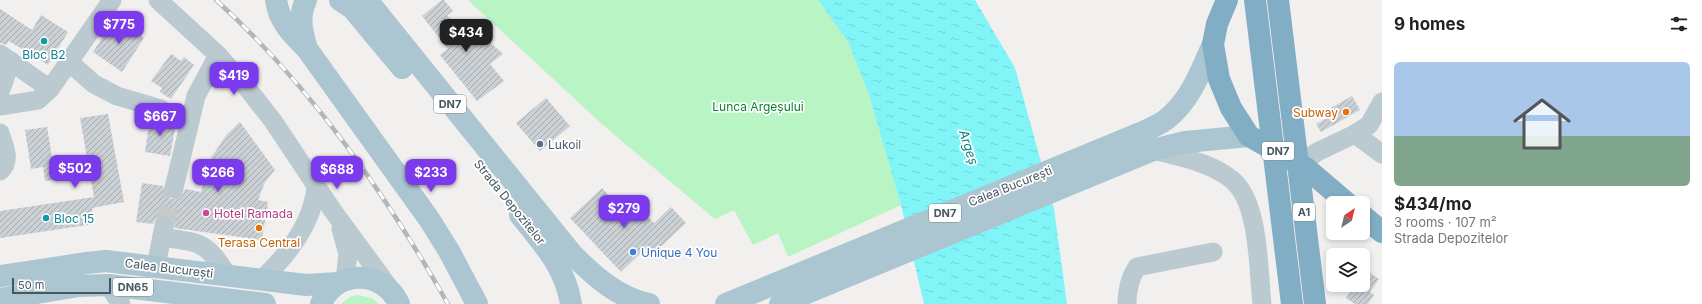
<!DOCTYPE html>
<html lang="en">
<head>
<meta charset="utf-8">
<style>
  body { margin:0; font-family:Inter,sans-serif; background:#f6f6f6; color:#202124; height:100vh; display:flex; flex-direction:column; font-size:15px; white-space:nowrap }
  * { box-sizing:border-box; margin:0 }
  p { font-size:13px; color:#757577 }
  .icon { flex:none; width:22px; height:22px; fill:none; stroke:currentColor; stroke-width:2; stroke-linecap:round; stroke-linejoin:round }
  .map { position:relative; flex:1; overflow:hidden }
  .details { display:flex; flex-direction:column; background:#fff; width:320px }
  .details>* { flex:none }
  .needle { width:26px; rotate:35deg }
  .tools { position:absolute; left:1326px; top:196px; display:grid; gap:8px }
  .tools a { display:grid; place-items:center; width:44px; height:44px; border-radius:6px; background:#fff; box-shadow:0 2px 6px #0003; font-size:20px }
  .scale { position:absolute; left:12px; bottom:10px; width:99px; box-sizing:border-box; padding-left:4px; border:2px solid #45575f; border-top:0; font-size:11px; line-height:14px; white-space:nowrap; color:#45575f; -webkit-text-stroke:3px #fff; paint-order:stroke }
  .price { position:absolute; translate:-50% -34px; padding:0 9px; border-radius:8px; background:#7c3aed; color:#fff; font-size:13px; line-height:26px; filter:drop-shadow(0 1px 2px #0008) }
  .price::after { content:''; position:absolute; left:50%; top:24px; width:12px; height:9px; margin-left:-6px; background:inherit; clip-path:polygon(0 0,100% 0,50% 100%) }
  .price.active { background:#222; color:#fff }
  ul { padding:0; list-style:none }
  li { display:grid; align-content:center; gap:8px; height:212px; padding:0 12px }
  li+li { border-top:1px solid #e0e0e0 }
  li span { display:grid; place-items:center; height:124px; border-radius:6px; color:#555 }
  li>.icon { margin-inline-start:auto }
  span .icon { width:72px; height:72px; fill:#fffc; stroke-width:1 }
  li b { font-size:17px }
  h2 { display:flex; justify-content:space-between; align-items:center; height:48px; padding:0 12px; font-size:17px }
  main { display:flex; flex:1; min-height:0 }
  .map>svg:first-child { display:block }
  .green { fill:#b8f4c4 }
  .water { fill:url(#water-ripples) }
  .building { fill:url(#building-hatch) }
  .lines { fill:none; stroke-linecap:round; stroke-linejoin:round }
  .minor-tunnel { stroke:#c7c9cb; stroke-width:19; stroke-dasharray:19 10; stroke-linecap:butt }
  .minor { stroke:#bbcad0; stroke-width:19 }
  .major { stroke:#abc5d1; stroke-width:22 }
  .highway { stroke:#81aec4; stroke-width:22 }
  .rail-casing { stroke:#b0b6ba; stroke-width:4.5 }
  .rail { stroke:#fff; stroke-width:3; stroke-dasharray:9; stroke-linecap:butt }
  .culture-dot { fill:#0f9aa8; stroke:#fff; stroke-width:1.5 }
  .food-dot { fill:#e8710a; stroke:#fff; stroke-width:1.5 }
  .service-dot { fill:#5c6f8a; stroke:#fff; stroke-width:1.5 }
  .hotel-dot { fill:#d1479c; stroke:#fff; stroke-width:1.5 }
  .shop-dot { fill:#3f7fe0; stroke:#fff; stroke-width:1.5 }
  .labels { text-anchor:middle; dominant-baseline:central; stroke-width:3.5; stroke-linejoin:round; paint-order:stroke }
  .shield { fill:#fff; stroke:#7d898f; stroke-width:1 }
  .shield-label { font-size:11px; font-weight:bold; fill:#45575f }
  .culture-label { font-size:12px; fill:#0d838f; stroke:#fff }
  .park-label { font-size:12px; fill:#0c8432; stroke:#fff }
  .food-label { font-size:12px; fill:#c56008; stroke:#fff; text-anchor:end }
  .service-label { font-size:12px; fill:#4e5e75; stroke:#fff; text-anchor:start }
  .street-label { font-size:12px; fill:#45575f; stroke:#fff }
  .hotel-label { font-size:12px; fill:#b23c85; stroke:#fff; text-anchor:start }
  .shop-label { font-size:12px; fill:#366cbe; stroke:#fff; text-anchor:start }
  .water-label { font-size:13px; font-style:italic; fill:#058285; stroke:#fff }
</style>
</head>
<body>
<main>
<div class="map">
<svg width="1382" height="304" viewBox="0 0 1382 304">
  <defs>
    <pattern id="water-ripples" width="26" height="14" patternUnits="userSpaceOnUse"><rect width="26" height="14" fill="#80f4f7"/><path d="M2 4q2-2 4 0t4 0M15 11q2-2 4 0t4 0" fill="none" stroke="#70d3d6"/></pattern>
    <pattern id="building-hatch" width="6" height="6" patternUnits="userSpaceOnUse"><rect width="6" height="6" fill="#cad0d4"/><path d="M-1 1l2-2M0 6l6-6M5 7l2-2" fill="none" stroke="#a6acaf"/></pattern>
  </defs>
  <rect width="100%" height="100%" fill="#f2efef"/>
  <g class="green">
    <path d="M468 0H818L848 42 868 92 901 205 788 257 778 233 753 245 734 210 715 219 604 126Z"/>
    <path d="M357 295 372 298 379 304H341L350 297Z"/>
  </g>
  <path class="water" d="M818 0H975L1015 68 1054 209 1067 304H924L901 205 868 92 848 42Z"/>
  <g class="building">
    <path d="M442 0H444L453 11 447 15 464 36 474 28 503 54 490 64 504 81 477 101 440 55 448 49 422 16Z"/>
    <path d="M0 9 32 30 41 15 68 32 48 65 9 41 6 45 0 43Z"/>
    <path d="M115 19 144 38 122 72 93 52Z"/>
    <path d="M171 54 181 61 184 57 194 65 171 99 160 92 162 88 151 81Z"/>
    <path d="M1352 96 1360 110 1321 132 1316 124 1334 114 1331 108Z"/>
    <path d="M546 98 570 126 540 151 516 123Z"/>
    <path d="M108 114 124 202 92 208 94 224 0 238V211L94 197 80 118Z"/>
    <path d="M150 117 174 121V123H176L170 156 145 152Z"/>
    <path d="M240 122 275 170 265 182 258 200 268 202 262 240 175 228 172 218 166 215 156 218 153 224 136 222 142 183 163 186 166 196 172 199 182 196 185 189 201 192 209 161 227 134Z"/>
    <path d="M47 127 52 157 64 156 67 178 45 181 43 167 31 169 25 130Z"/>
    <path d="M602 188 625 213 635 203 654 223 671 207 686 223 653 254 647 247 621 272 570 218Z"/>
    <path d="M1363 268 1379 279 1370 292 1374 295 1368 304H1355L1346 298 1355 285H1363Z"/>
  </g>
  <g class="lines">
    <path class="minor-tunnel" d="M164 226 174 188"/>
    <g class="minor">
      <path d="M158 0 218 55 248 89 273 121 333 211 391 290"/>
      <path d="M0 54 50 89"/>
      <path d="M69 62 94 84 117 96 161 109"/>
      <path d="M0 92 11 61"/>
      <path d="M0 106 38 100 50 89 112 0"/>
      <path d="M0 133C4 146 12 161 0 171"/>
      <path d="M1355 134 1382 154"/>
      <path d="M1153 150C1180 157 1209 162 1231 179 1260 201 1258 270 1262 304"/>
      <path d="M1306 168 1310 157 1317 152 1355 134 1369 125 1382 102"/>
      <path d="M174 188 196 96 218 55"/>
      <path d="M341 229 348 254 345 280"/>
      <path d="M162 237C201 243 206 241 228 276"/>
      <path d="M156 266 164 226"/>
      <path d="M261 280C288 255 313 224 316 186"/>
      <path d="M108 285 121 304"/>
      <path d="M1127 304C1127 290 1129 279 1137 267L1213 252"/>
    </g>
    <g class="major">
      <path d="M276 0C279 22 292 34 307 49L429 219 449 251 477 304"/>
      <path d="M306 0C298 17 302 32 307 49"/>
      <path d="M340 0 352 8 402 68"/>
      <path d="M367 0 572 254C594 276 618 298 649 304"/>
      <path d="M520 215C543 244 565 266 571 304"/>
      <path d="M0 276 87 263 106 261 306 285 338 283"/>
      <path d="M0 299 79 286 108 285 265 304"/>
      <path d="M321 304C336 268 384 270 399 304"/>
      <path d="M726 304 1143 132C1151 128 1161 124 1168 118 1191 99 1201 71 1213 44"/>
      <path d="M780 304 1153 150 1185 142 1249 136"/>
    </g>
    <g class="highway">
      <path d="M1227 0 1217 24 1213 44 1219 79 1231 108 1249 136 1306 168 1347 203"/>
      <path d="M1255 0 1292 304"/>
      <path d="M1278 0 1315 304"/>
      <path d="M1363 216 1382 232"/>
    </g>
    <defs>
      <path id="rail" d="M216 0C311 86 385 193 448 304"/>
    </defs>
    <use href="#rail" class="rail-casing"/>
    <use href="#rail" class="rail"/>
  </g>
  <g class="culture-dot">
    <circle cx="44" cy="41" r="4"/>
    <circle cx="46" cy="218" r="4"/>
  </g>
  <g class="food-dot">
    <circle cx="1346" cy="112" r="4"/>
    <circle cx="259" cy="228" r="4"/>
  </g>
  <circle class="service-dot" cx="540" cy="144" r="4"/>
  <circle class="hotel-dot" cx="206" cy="213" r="4"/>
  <circle class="shop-dot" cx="633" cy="252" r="4"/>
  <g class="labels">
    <g class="shield">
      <rect x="434" y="95" width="32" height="18" rx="3"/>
      <rect x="1262" y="142" width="32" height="18" rx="3"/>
      <rect x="1293" y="203" width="22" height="18" rx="3"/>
      <rect x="929" y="204" width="32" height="18" rx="3"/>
      <rect x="113" y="278" width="40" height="18" rx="3"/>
    </g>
    <g class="shield-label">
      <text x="450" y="104">DN7</text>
      <text x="1278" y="151">DN7</text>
      <text x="1304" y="212">A1</text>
      <text x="945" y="213">DN7</text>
      <text x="133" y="287">DN65</text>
    </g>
    <g class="culture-label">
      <text x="44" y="54">Bloc B2</text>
      <text x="54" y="218" text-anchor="start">Bloc 15</text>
    </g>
    <g class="park-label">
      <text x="758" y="106">Lunca Argeșului</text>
    </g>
    <g class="food-label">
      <text x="1338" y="112">Subway</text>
      <text x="259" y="242" text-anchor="middle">Terasa Central</text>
    </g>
    <g class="service-label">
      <text x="548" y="144">Lukoil</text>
    </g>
    <g class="street-label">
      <text transform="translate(1010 186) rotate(-22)">Calea București</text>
      <text transform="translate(510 202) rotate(51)">Strada Depozitelor</text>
      <text transform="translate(169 268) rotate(7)">Calea București</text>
    </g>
    <g class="hotel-label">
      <text x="214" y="213">Hotel Ramada</text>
    </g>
    <g class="shop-label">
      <text x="641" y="252">Unique 4 You</text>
    </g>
    <g class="water-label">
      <text transform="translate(969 147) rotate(72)">Argeș</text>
    </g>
  </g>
</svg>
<div class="tools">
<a><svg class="needle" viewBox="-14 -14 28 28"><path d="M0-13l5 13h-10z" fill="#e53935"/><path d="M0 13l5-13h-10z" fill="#757577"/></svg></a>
<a><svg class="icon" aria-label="layers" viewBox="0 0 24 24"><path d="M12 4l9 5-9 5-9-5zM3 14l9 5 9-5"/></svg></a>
</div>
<div class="scale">50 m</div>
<b class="price" style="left:119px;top:45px">$775</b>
<b class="price active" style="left:466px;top:53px">$434</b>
<b class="price" style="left:234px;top:96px">$419</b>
<b class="price" style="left:160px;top:137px">$667</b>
<b class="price" style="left:75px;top:189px">$502</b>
<b class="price" style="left:337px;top:190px">$688</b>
<b class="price" style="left:218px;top:193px">$266</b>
<b class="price" style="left:431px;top:193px">$233</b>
<b class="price" style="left:624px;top:229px">$279</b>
</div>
<section class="details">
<h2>9 homes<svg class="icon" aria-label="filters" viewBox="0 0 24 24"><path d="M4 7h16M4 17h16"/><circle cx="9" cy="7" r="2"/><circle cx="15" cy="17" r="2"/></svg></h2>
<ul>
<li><span style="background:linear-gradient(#a9c7e8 60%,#7fa58c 0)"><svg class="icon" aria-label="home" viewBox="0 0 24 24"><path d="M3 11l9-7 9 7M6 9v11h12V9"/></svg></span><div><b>$434/mo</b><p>3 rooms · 107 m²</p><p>Strada Depozitelor</p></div></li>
</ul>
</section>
</main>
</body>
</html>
